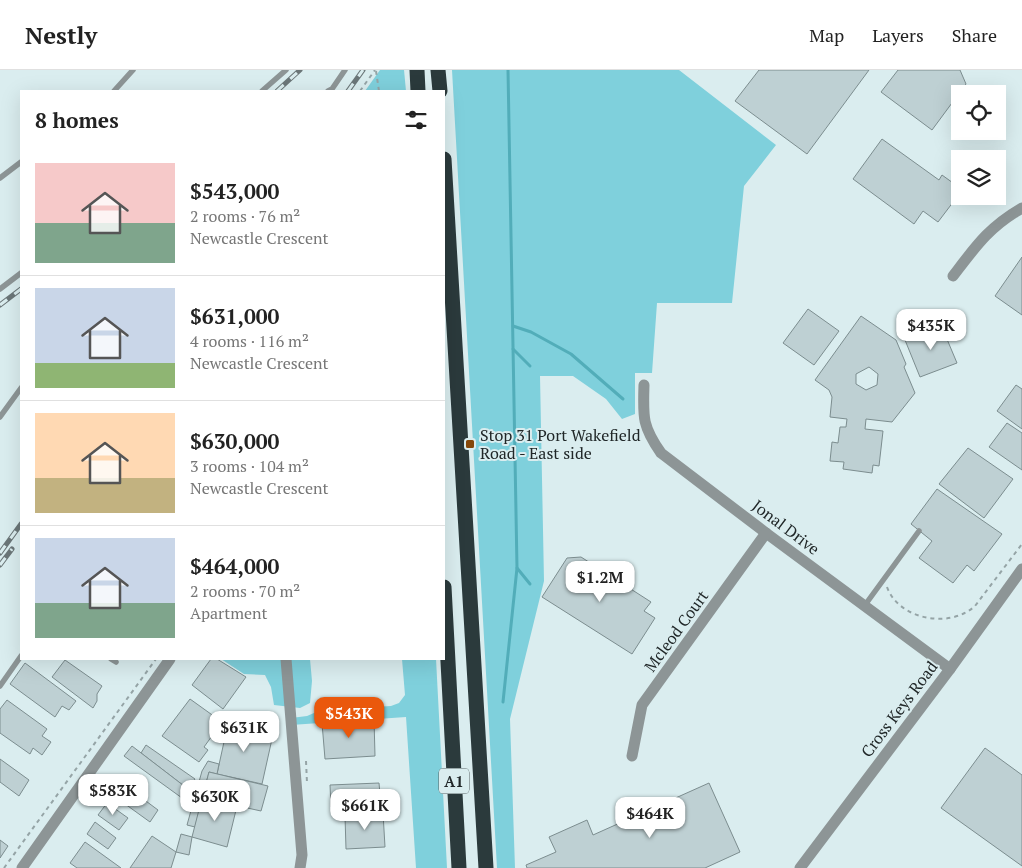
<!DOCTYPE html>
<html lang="en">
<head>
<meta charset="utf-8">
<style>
  body { margin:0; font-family:"PT Serif",serif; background:#f2f2f2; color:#222; height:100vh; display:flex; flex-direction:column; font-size:19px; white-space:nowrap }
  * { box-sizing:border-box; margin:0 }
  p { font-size:16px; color:#767676 }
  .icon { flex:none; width:28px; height:28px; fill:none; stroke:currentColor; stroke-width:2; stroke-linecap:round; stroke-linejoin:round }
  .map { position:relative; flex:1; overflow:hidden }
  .sheet { position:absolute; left:20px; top:20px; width:425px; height:570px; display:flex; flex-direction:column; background:#fff; border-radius:0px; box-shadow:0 5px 20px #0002 }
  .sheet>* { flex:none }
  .controls { position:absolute; left:951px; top:15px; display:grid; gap:10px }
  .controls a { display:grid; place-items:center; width:55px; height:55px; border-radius:0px; background:#fff; box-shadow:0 5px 20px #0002; font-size:25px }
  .price { position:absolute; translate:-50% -42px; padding:0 11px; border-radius:10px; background:#fff; color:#222; font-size:16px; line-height:32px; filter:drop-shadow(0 1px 2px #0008) }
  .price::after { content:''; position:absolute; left:50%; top:30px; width:15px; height:11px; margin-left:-8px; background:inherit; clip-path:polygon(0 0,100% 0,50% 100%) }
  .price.active { background:#ea580c; color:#fff }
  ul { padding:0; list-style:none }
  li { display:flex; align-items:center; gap:15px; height:125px; padding:0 15px }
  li+li { border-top:1px solid #e0e0e0 }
  li span { display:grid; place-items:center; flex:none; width:140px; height:100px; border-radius:0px; color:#555 }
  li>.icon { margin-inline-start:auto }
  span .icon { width:60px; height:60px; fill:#fffc; stroke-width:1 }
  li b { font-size:21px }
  h2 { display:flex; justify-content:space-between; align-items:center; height:60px; padding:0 15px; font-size:21px }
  header { display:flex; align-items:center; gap:30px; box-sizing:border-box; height:70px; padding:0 25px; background:#fff; border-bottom:1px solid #e0e0e0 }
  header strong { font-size:24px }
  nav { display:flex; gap:28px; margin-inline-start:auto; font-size:18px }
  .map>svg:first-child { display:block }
  .green { fill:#7fd0dc }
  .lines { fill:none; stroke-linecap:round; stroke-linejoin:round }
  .stream { stroke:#52adb9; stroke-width:3 }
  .building { fill:#bed0d3; stroke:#7c8d8f; fill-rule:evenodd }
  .path { stroke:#95a4a6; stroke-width:2; stroke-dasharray:4 4; stroke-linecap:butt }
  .lane { stroke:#8d9596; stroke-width:5.5 }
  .street { stroke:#8d9596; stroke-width:11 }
  .highway { stroke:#2b3a3c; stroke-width:15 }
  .rail-casing { stroke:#6b7678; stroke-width:5 }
  .rail { stroke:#daedef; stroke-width:3; stroke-dasharray:9; stroke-linecap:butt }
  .poi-dot { fill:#854709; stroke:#daedef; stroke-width:2 }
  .labels { text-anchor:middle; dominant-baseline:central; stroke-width:4; stroke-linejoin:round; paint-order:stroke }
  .shield { fill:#daedef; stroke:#586264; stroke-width:1 }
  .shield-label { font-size:15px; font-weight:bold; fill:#202728 }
  .poi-label { font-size:16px; fill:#202728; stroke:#daedef; text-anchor:start }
  .street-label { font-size:16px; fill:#202728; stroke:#daedef }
</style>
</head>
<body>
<header>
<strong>Nestly</strong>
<nav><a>Map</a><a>Layers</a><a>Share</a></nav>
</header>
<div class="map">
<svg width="1022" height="798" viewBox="0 0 1022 798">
  <rect width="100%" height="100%" fill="#daedef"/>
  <g class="green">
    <path d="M380 0H404L406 21H365Z"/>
    <path d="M452 0H679L776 75 744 116 732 233H657L652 303H635V344L622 349 606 329 573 306H540L544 511 510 649 515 798H497Z"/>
    <path d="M221 589H310L312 611 310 633 300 638 274 635 271 617 265 605 244 604Z"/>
    <path d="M402 589H436L447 798H416L406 647 291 655V648L307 646 321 640 391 636 399 633 405 625Z"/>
  </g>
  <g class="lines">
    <g class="stream">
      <path d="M513 256 531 262 571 284 623 329"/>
      <path d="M513 279 530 296"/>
      <path d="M517 498 530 514"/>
      <path d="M503 632 517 498 508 0"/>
    </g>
  </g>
  <g class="building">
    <path d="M759 0H869L807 84 735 31Z"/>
    <path d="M898 0H960L966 14 932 60 881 22Z"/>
    <path d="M882 69 939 110 942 105 960 118V123L938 152 923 141 914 154 853 109Z"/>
    <path d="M1022 187V245L995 226Z"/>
    <path d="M808 239 839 261 814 295 783 273Z"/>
    <path d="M861 246 896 270 906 294 904 297 915 323 892 352 866 349 865 359 883 361 879 396 873 395 872 403 843 399 844 392 830 391 832 372 838 373 840 357H846L847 349 830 347 832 327 829 320 815 310ZM869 297 878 304 877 315 866 320 856 314V304Z"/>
    <path d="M941 255 957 293 920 307 905 270Z"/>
    <path d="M1016 315 1022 319V359L997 341Z"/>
    <path d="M1007 353 1022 363V400L989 377Z"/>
    <path d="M968 378 1013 409 984 448 939 414Z"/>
    <path d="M937 419 1002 464 974 501 967 495 953 513 919 488 932 471 911 454Z"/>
    <path d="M581 487 651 532 644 541 655 548 632 584 542 527 567 488Z"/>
    <path d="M211 589H217L246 607 223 639 192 615Z"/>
    <path d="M65 590 102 616 97 624V631L93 638 52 607Z"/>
    <path d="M25 593 76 631 69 640 62 636 55 647 10 614Z"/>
    <path d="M190 629 222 652 204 677 208 680 199 692 162 666Z"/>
    <path d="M7 630 47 659 42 666 51 672 42 685 33 678 30 684 0 663V639Z"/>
    <path d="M229 649 251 654 250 659 263 661 262 667 272 669 262 714 217 704Z"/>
    <path d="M374 649 375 686 325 689 322 653Z"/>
    <path d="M146 675 195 709 188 719 141 683Z"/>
    <path d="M132 676 188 719 182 728 124 686Z"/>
    <path d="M985 678 1022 705V796L941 738Z"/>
    <path d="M0 689 29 710 19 726 0 712Z"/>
    <path d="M208 691 219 694 217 704 209 702 195 757 187 755 202 701Z"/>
    <path d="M209 702 268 716 261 741 202 728Z"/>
    <path d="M379 713 381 735 331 737 330 715Z"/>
    <path d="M709 713 740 782 705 798H527L526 795 556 782 549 767 587 750 593 765Z"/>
    <path d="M123 714 158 740 150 752 114 726Z"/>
    <path d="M202 728 237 736 227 777 192 767Z"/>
    <path d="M107 733 128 748 119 760 98 745Z"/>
    <path d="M383 743 385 777 346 779 345 746Z"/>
    <path d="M95 752 116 768 108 779 87 764Z"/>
    <path d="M181 764 192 767 189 785 176 782Z"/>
    <path d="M152 766 176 782 171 798H130Z"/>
    <path d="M0 770 8 776 0 788Z"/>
    <path d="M85 772 121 798H77L70 793Z"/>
  </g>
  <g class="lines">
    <g class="path">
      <path d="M376 1 379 21"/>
      <path d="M360 21 375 0"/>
      <path d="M887 517C899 550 950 559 975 536L1022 474"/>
      <path d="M306 691 307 713"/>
      <path d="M4 798 156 589"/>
    </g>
    <g class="lane">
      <path d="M114 21 133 0"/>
      <path d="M262 21 286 0"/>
      <path d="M328 21 332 19 345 0"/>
      <path d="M0 108 21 92"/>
      <path d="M0 219 21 203"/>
      <path d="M0 347 21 318"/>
      <path d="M865 535 919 461"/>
      <path d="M111 589 116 592"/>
      <path d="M0 616 21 586"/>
    </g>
    <g class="street">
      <path d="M953 206C976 176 989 157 1022 138"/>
      <path d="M644 315C643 347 642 356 661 383L766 463 950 599"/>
      <path d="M286 589 302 785 300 798"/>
      <path d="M632 686 642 635 766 463"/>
      <path d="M22 798 170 589"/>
      <path d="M800 798 950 599 1022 499"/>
    </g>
    <g class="highway">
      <path d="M417 0 418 21"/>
      <path d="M438 0 440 21"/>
      <path d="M444 89 486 798"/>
      <path d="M444 517 459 798"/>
    </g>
    <defs>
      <g id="rail">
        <path d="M277 21 300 0"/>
        <path d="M348 21 363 0"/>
        <path d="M0 235 21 219"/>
        <path d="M0 483 21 454"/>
        <path d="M0 495 12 479"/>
      </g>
    </defs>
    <use href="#rail" class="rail-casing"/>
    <use href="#rail" class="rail"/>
  </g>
  <rect class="poi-dot" x="465" y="369" width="10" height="10" rx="2.5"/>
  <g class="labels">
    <rect class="shield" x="439" y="698.5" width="30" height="25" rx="4"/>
    <g class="shield-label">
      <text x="454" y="711">A1</text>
    </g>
    <g class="poi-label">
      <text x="480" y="365">Stop 31 Port Wakefield<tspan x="480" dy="18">Road - East side</tspan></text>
    </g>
    <g class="street-label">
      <text transform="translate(786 457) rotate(37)">Jonal Drive</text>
      <text transform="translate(676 561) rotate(-54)">Mcleod Court</text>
      <text transform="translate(899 639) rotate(-53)">Cross Keys Road</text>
    </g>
  </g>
</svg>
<div class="controls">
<a><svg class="icon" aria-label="locate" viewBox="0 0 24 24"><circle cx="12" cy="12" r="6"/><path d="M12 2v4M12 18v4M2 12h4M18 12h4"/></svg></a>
<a><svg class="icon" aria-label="layers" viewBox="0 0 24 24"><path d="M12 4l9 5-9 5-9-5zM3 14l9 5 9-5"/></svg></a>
</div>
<b class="price" style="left:931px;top:281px">$435K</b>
<b class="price" style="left:600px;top:533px">$1.2M</b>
<b class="price active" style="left:349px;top:669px">$543K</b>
<b class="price" style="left:244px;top:683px">$631K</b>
<b class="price" style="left:113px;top:746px">$583K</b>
<b class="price" style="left:215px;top:752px">$630K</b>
<b class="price" style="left:365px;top:761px">$661K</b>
<b class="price" style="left:650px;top:769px">$464K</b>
<section class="sheet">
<h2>8 homes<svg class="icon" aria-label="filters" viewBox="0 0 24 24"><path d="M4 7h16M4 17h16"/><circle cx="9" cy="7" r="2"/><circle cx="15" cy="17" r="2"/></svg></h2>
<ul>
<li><span style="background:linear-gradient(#f6c9c9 60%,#7fa58c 0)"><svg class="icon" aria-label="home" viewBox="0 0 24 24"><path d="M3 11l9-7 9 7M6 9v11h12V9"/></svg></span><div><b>$543,000</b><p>2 rooms · 76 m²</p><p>Newcastle Crescent</p></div></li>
<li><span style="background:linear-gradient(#c9d6e8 75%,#8fb573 0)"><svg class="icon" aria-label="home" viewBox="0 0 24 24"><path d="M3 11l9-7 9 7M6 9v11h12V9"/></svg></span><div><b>$631,000</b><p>4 rooms · 116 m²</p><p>Newcastle Crescent</p></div></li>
<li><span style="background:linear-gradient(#ffd9b3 65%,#c2b280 0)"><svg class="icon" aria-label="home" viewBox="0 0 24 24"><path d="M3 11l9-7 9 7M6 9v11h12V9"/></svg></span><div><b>$630,000</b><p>3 rooms · 104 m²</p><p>Newcastle Crescent</p></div></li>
<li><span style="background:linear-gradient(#c9d6e8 65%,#7fa58c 0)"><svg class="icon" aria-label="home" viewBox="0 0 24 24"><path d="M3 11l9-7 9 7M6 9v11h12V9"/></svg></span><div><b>$464,000</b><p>2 rooms · 70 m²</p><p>Apartment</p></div></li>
</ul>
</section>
</div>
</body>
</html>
